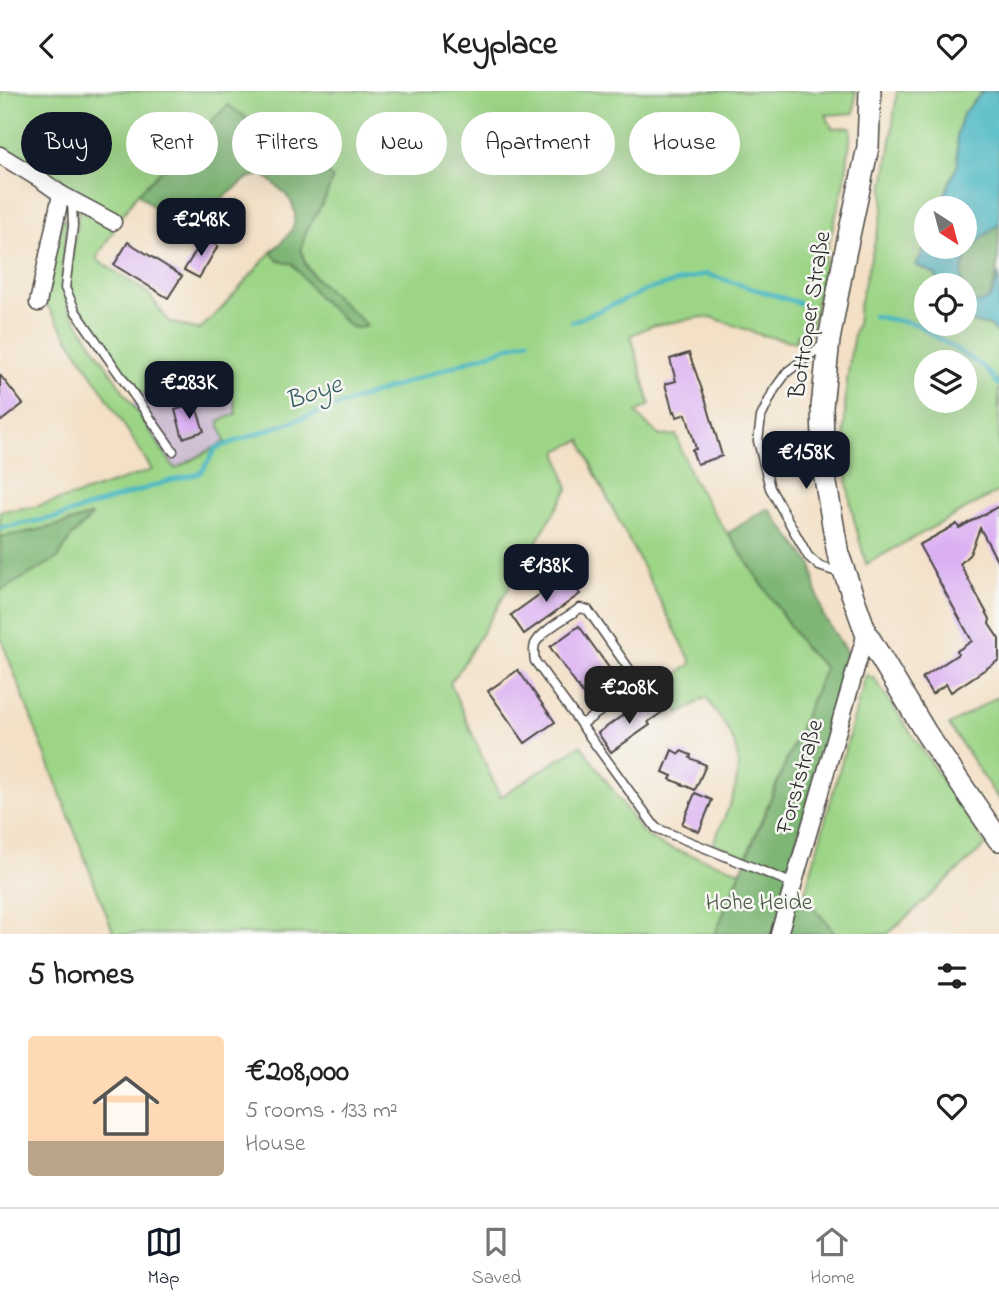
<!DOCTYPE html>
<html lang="en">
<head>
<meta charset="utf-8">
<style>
  body { margin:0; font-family:"Indie Flower",sans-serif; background:#f2f2f2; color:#222; height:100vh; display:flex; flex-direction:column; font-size:26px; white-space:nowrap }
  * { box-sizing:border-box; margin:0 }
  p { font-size:23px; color:#767676 }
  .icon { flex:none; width:38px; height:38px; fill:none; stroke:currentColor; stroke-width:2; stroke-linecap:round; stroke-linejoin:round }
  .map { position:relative; height:843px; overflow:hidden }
  .sheet { display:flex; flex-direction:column; background:#fff; flex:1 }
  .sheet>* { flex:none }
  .banner { position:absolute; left:21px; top:21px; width:957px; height:63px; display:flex; gap:14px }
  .needle { width:46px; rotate:144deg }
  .controls { position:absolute; left:914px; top:105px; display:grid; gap:14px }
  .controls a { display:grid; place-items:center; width:63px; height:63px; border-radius:50%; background:#fff; box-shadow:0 7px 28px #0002; font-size:35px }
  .price { position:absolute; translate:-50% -60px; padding:0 16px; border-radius:14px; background:#111827; color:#fff; font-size:23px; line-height:46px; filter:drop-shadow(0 2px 4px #0008) }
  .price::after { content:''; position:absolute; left:50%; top:42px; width:21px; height:16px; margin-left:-10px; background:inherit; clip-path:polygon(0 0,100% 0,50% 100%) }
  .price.current { background:#222; color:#fff }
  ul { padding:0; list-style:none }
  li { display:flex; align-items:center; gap:21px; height:175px; padding:0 28px }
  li+li { border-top:2px solid #e0e0e0 }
  li span { display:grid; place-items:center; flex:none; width:196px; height:140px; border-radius:7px; color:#555 }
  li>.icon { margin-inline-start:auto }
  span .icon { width:84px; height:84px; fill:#fffc; stroke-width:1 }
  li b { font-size:30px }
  h2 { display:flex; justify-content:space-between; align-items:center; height:84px; padding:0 28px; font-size:30px }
  .chip { padding:0 24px; border-radius:32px; background:#fff; box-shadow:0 7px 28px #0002; font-size:24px; line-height:63px }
  .chip.current { background:#111827; color:#fff }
  header { display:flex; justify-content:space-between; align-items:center; height:91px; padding:0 28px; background:#fff; font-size:32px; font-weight:800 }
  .tabs { display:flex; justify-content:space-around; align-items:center; height:98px; border-top:2px solid #e0e0e0; background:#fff; font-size:19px; color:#767676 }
  .tabs a { display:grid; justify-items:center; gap:4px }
  .tabs .current { color:#111827 }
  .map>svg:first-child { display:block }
  .industrial { fill:#cebed2 }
  .green { fill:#9dd587; stroke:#648059; stroke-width:2; fill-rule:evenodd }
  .forest { fill:#7eb674; stroke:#547050; stroke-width:2 }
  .water { fill:#49b7c2; stroke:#3a7176; stroke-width:2 }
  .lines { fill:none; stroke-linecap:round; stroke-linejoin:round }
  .stream { stroke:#49b7c2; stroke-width:4.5 }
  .building { fill:#dbb0f3 }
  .service-casing { stroke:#494642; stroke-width:11 }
  .minor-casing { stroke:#494642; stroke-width:19 }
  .secondary-casing { stroke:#494642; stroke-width:24 }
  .service { stroke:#fff; stroke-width:8 }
  .minor { stroke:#fff; stroke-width:16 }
  .secondary { stroke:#fff; stroke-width:21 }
  .labels { text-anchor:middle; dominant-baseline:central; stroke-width:5; stroke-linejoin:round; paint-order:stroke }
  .street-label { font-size:24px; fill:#2b2b2b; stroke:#f6f6f2 }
  .park-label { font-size:24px; fill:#485642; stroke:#f6f6f2 }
  .water-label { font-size:26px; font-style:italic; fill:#365c60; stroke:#f6f6f2 }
</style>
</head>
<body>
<header><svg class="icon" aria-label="back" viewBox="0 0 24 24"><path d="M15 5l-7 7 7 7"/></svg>Keyplace<svg class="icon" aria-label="heart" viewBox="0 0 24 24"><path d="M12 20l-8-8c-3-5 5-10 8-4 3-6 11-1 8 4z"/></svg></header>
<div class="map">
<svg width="999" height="843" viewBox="0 0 999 843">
  <rect width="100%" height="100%" fill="#f6f6f2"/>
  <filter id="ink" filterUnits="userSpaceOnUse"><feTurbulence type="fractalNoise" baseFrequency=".0143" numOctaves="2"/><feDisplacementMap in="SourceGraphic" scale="14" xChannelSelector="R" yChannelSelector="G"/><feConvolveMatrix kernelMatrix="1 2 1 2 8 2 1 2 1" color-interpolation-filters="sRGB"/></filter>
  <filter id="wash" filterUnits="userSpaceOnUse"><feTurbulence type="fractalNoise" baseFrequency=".00686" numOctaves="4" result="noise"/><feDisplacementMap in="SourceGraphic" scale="28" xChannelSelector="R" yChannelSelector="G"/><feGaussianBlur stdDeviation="1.57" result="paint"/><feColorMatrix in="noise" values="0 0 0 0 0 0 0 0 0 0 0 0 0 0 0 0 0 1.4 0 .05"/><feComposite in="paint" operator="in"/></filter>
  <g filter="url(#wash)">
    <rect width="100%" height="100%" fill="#f3e0c6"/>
    <path class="industrial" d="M218 278 235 311 236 323 225 351 175 378 131 314 141 309 138 304Z"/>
    <g class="green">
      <path d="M0 0H856L854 22 826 24 832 37 851 36V42L845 90 827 158 810 243H797L796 251 761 244 714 227 702 226 651 235 631 244 650 314 636 321C643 332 651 336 660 345L676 344 692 387 713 421 804 556 825 577 746 766 713 752C726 723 744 691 736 658 731 640 716 622 706 606L680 623 660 595 692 572 595 383 581 349 557 360 568 398 459 580 450 592 500 706 581 654 643 742 663 755 741 780 715 843H114L0 545V500L58 467 72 445 91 424C61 435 31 441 0 446V420L34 416 74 405 152 379 99 294 44 210 63 126 67 134 63 164 62 193 69 218 175 378 225 351 219 330 236 323 235 311 218 278 138 304 81 221 73 206 69 189 79 118 114 139 96 168 148 202 169 231 199 239 222 217 271 161 278 170 292 172 319 207 351 236 358 237 367 234C349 218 300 182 302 157 303 140 316 123 325 108L228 14 138 102 119 129 0 58Z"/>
      <path d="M897 0H983L963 23 957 44 958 72 939 117H926V155L916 174 936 183 940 194H926V233H964V229L990 235 999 245V400L866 473C861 454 855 435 851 415 841 356 843 297 855 238L857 234 859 214 883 119 884 94 891 50ZM926 271H964V310H926Z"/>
      <path d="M866 584 874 587 986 754 888 843H836L804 805Z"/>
      <path d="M999 605V709L949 634Z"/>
    </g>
    <g class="forest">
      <path d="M228 14 333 87 325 108 306 141 301 159 306 175 314 186 367 234 358 237 351 236 319 207 292 172C282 173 277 169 271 161 278 154 290 145 293 136 302 111 279 97 263 83L248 87 206 121 187 130 165 127 138 102Z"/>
      <path d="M999 133C999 152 999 199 986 210 981 214 975 212 969 211L964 203V194H962C958 166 979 148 999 133Z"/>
      <path d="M768 417 812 474 815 494 823 524 849 565 784 794 804 805 836 843H715L825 577 804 556 728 442Z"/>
      <path d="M93 424 72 445 58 467 0 500V446C32 441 63 434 93 424Z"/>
    </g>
    <g class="water">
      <path d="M983 0H999V133C979 148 958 166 962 194H940L935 183 916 174 926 155 964 156V117H939L958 72 957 44 963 23Z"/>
      <path d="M999 182V245L990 235 964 229V203L970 211C994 215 993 201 999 182Z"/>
    </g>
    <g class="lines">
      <g class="stream">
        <path d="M873 225 916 233 985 277 999 294"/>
        <path d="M572 231 650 198 706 183 799 212"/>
        <path d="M0 437 58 426 169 390 198 383 203 379 216 357 529 249"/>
      </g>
    </g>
    <g id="blocks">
      <g class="building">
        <path d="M204 147 218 155 199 187 184 179Z"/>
        <path d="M128 151 182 185 168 207 114 174Z"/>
        <path d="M689 262 706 310 722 365 697 373 692 359 696 358 686 323 677 326 675 320 673 321 665 293 676 290 670 268Z"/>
        <path d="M0 284 23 313 0 331Z"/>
        <path d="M195 313 204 340 183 347 175 319Z"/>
        <path d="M999 415V473L980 437 970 463 960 473 990 528 989 533 999 548V569L951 601 946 593 932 603 922 587 958 563 957 560 972 550 919 454 957 433 959 437Z"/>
        <path d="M567 484 580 503 524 543 511 524Z"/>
        <path d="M579 535 617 588 587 609 550 556Z"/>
        <path d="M518 579 555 631 525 652 488 600Z"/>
        <path d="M657 609 664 620 648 631 650 634 611 661 598 642 636 615 640 621Z"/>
        <path d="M672 659 679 663 681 660 691 664 690 667 706 674 695 699 670 688 672 685 663 681Z"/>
        <path d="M695 702 712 709 699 741 682 733Z"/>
      </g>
    </g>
  </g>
  <g filter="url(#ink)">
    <use href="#blocks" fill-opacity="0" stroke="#494642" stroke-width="2"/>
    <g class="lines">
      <defs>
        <g id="service">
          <path d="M72 110 73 135 65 197 76 221 173 360"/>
          <path d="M826 252 787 281 774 299 761 326 758 350 770 397 808 465 819 475 840 482"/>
          <path d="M581 634 632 597 634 591V585L588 519 580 517C568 526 542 539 535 553 533 559 534 564 535 570L656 737 794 793"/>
        </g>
        <g id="minor">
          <path d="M0 64 41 89 61 103 38 212"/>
          <path d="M61 103 113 131"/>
          <path d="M779 843 866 542"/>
        </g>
        <path id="secondary" d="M870 0 868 56 845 163 829 249 822 316 824 381 838 463 866 542 926 642 999 749"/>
      </defs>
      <use href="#service" class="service-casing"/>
      <use href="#minor" class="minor-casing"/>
      <use href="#secondary" class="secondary-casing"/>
      <use href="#service" class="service"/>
      <use href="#minor" class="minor"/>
      <use href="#secondary" class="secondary"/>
    </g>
  </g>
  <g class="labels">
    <g class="street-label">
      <text transform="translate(811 224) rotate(-81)">Bottroper Straße</text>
      <text transform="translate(801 686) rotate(-74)">Forststraße</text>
    </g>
    <g class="park-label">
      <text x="759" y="812">Hohe Heide</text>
    </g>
    <g class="water-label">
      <text transform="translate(314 303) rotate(-19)">Boye</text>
    </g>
  </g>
</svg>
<div class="controls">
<a><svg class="needle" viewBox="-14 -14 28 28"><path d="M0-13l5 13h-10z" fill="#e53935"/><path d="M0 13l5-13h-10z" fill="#767676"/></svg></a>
<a><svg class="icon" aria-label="locate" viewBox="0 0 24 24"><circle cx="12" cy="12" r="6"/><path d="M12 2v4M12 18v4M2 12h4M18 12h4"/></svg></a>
<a><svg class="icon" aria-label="layers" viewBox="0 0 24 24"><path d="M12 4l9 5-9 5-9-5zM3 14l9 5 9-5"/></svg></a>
</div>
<b class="price" style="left:201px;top:167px">€248K</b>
<b class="price" style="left:189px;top:330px">€283K</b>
<b class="price" style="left:806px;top:400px">€158K</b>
<b class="price" style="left:546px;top:513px">€138K</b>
<b class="price current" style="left:629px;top:635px">€208K</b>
<div class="banner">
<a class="chip current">Buy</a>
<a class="chip">Rent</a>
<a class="chip">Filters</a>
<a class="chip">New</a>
<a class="chip">Apartment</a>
<a class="chip">House</a>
</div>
</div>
<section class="sheet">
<h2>5 homes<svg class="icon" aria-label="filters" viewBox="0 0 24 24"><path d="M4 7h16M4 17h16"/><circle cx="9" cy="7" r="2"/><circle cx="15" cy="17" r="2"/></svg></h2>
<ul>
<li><span style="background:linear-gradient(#ffd9b3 75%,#b9a48a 0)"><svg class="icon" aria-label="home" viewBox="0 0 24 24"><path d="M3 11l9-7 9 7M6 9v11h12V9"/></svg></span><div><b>€208,000</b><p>5 rooms · 133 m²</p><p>House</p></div><svg class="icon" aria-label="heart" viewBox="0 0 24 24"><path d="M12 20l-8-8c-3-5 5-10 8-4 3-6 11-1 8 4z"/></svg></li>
</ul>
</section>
<nav class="tabs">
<a class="current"><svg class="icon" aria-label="map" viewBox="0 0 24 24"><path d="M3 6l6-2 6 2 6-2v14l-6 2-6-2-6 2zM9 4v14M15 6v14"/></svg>Map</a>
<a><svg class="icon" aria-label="saved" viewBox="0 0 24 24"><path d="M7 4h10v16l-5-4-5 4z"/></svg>Saved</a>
<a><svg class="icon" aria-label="home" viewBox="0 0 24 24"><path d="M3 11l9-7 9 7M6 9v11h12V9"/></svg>Home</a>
</nav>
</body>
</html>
